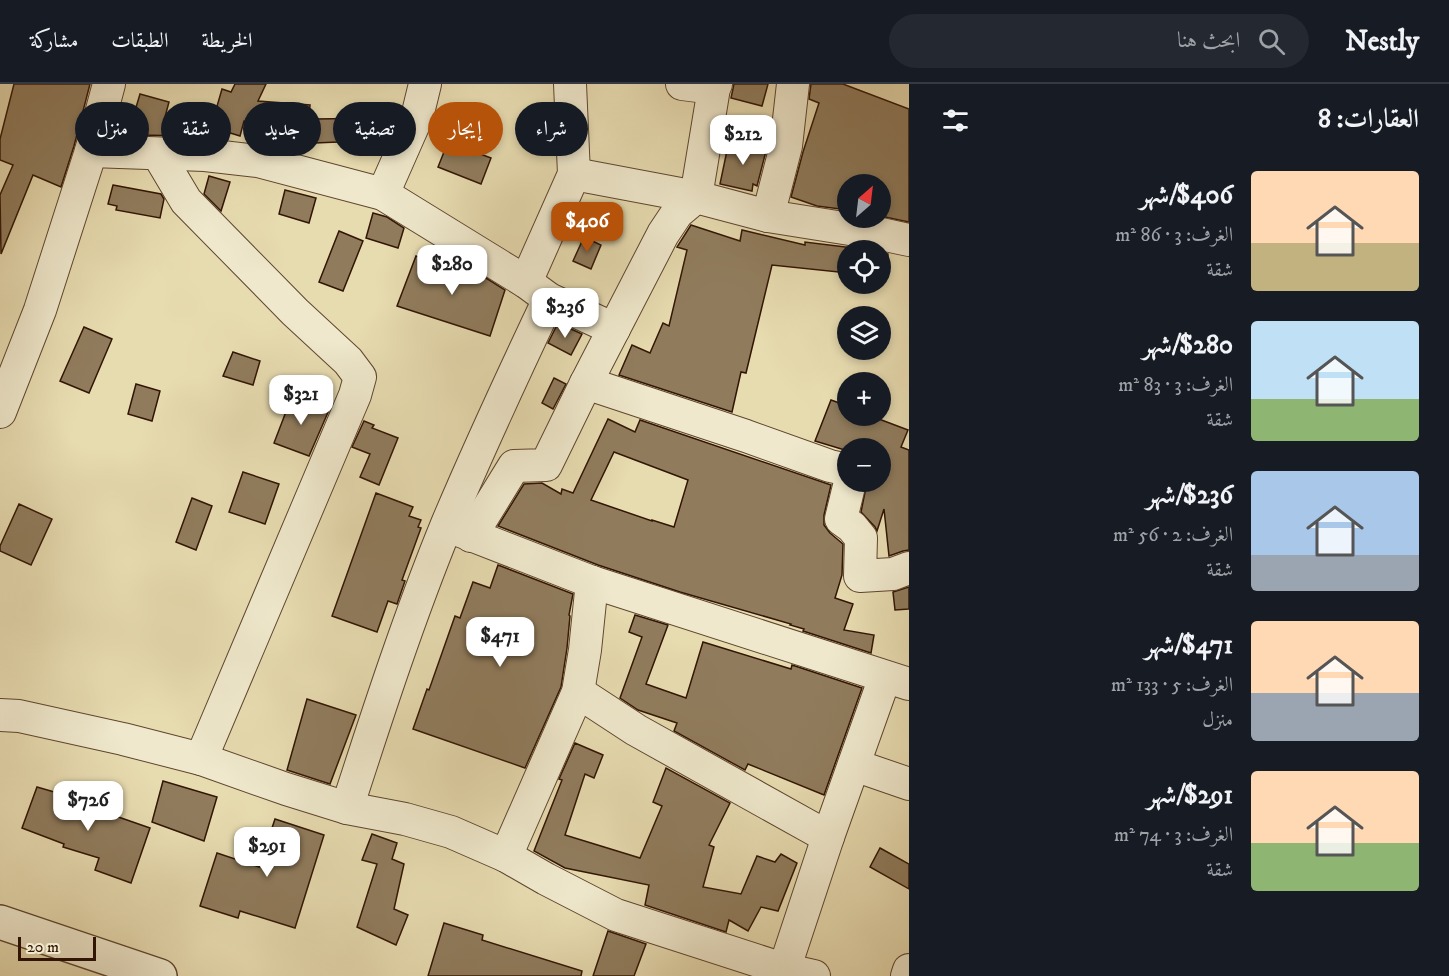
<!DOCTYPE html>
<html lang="ar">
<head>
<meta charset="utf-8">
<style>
  body { margin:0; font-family:"IM FELL DW Pica",Amiri,serif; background:#242831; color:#f1f3f6; direction:rtl; height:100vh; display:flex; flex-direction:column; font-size:22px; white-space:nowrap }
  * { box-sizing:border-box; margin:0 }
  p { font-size:20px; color:#9ea1a6 }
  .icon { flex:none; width:33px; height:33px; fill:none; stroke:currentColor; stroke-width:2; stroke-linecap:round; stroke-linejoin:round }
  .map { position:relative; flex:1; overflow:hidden; direction:ltr }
  .panel { display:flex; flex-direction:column; background:#171b24; width:540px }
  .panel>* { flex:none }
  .top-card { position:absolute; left:18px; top:18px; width:570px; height:54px; direction:rtl; display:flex; gap:12px }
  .needle { width:39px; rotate:28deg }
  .controls { position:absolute; left:837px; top:90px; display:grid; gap:12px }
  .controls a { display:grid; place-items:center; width:54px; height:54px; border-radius:50%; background:#171b24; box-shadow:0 3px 9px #0003; font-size:30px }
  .scale { position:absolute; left:18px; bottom:15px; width:78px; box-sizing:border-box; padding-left:6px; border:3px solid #321504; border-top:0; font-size:16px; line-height:21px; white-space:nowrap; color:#321504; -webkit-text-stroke:4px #efe8cc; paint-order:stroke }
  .price { position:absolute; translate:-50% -51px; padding:0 14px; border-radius:12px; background:#fff; color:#222; font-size:20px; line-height:39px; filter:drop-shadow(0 2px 3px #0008) }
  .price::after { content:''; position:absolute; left:50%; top:36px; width:18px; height:14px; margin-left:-9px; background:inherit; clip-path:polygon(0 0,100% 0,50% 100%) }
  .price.current { background:#b45309; color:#fff }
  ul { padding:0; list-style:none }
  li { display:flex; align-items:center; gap:18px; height:150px; padding:0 30px }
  li span { display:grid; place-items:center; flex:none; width:168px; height:120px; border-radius:6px; color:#555 }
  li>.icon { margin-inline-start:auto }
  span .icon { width:72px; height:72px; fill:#fffc; stroke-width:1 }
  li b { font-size:26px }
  h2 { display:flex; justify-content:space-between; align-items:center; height:72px; padding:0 30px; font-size:26px }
  .pill { padding:0 21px; border-radius:27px; background:#171b24; box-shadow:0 3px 9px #0003; font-size:21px; line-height:54px }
  .pill.current { background:#b45309; color:#fff }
  header { display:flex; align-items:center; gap:36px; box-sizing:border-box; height:84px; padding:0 30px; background:#171b24; border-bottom:2px solid #363941 }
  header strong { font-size:28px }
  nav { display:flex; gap:33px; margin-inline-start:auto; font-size:21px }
  .search { width:420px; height:54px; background:#242831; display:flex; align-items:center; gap:15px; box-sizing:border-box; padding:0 21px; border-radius:33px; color:#9ea1a6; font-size:22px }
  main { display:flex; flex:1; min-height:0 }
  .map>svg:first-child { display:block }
  .building { fill:#907c5d; stroke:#321504; stroke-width:1.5; fill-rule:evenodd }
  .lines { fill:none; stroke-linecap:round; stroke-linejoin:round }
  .minor-casing { stroke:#5f462f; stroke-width:34 }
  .tertiary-casing { stroke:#5f462f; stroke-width:36 }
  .minor { stroke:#efe8cc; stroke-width:32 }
  .tertiary { stroke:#efe8cc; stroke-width:33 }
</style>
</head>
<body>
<header>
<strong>Nestly</strong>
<div class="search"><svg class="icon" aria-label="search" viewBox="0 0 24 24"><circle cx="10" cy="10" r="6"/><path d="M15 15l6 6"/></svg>ابحث هنا</div>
<nav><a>الخريطة</a><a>الطبقات</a><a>مشاركة</a></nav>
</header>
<main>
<section class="panel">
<h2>العقارات: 8<svg class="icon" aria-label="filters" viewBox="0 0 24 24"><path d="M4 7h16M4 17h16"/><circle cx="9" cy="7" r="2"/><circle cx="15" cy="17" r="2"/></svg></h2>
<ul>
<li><span style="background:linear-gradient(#ffd9b3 60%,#c2b280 0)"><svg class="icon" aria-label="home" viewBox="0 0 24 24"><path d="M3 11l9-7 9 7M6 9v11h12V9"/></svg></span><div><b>$406/شهر</b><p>الغرف: 3 · 86 m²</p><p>شقة</p></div></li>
<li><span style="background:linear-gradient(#bfe0f5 65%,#8fb573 0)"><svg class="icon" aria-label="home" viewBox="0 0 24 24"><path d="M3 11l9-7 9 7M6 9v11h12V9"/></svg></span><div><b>$280/شهر</b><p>الغرف: 3 · 83 m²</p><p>شقة</p></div></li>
<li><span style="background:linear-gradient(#a9c7e8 70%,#9aa5b1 0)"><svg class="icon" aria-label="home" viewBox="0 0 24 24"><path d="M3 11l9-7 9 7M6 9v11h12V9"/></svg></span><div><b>$236/شهر</b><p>الغرف: 2 · 56 m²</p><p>شقة</p></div></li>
<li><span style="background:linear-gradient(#ffd9b3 60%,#9aa5b1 0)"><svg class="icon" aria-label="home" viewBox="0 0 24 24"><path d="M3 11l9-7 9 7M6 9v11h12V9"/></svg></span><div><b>$471/شهر</b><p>الغرف: 5 · 133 m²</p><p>منزل</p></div></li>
<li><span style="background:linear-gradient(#ffd9b3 60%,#8fb573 0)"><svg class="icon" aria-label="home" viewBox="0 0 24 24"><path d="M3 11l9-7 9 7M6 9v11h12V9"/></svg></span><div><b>$291/شهر</b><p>الغرف: 3 · 74 m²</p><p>شقة</p></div></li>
</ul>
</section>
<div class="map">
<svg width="909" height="892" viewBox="0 0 909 892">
  <rect width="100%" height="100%" fill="#e7dbb0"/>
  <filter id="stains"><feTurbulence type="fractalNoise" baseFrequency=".00333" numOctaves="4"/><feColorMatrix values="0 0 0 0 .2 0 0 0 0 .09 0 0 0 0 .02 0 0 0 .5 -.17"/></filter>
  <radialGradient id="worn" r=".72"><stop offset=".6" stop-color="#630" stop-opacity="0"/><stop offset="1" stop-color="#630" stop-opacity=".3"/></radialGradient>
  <g class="building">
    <path d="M14 0H90L74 62 61 103 33 91 1 170 0 111 13 81 0 76V55Z"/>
    <path d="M235 0H266L258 17 310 21 308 44 244 37 240 52 211 43 222 5 231 8Z"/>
    <path d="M734 0H768L762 22 731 14Z"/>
    <path d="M811 0H843L909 25V138L880 132V100H848V126L817 122 791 113 803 68 819 19 809 15Z"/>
    <path d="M140 10 169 18 165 33 190 40 187 52 140 51 129 47Z"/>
    <path d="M385 34 386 56 315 59V35Z"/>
    <path d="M729 57 762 64 763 62 767 63 757 102 753 100 752 107 720 100Z"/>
    <path d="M448 58 491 74 481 100 438 83Z"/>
    <path d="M209 92 230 98 221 127 204 110Z"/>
    <path d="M113 101 161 110 164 115 160 134 116 126 117 122 108 120Z"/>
    <path d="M285 106 316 114 309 139 279 130Z"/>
    <path d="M373 129 387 133 404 144 398 164 366 154Z"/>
    <path d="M691 141 740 157 742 146 805 161V158L870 166H848V189L772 181 746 289 741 288 732 328 619 291 632 261 650 269 663 239 669 242 687 166 677 163Z"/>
    <path d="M339 147 363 157 343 207 319 198Z"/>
    <path d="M584 153 601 161 591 185 573 177Z"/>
    <path d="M880 168 888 170 886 193H880Z"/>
    <path d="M416 172 463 189 464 187 486 194 505 206 490 252 397 222Z"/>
    <path d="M558 239 582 250 571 271 548 259Z"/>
    <path d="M84 243 112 255 89 309 60 297Z"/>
    <path d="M233 268 260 277 253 301 223 292Z"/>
    <path d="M554 294 566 300 553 325 542 319Z"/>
    <path d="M136 300 160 307 152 337 128 330Z"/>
    <path d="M292 312 329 326 309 372 274 359Z"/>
    <path d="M831 316 848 322V332H871L908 346 901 363 909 366V466L903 467 889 472 884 425 877 447 875 443 861 428 867 398H880V364H848V367L815 357Z"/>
    <path d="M608 335 635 348 640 336 831 401 824 431V441L830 449 843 460 842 491 835 514 853 520 844 546 874 551 871 569 803 547 804 545 790 541 791 540 680 508 598 481 498 442 524 400 542 399 561 410 562 405 573 409ZM614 368 688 396 674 443 652 436V437L591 416Z"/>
    <path d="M364 337 374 341 372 344 398 354 379 401 360 393 370 370 352 363Z"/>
    <path d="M243 388 279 400 265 440 229 428Z"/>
    <path d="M376 409 413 423 409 432 421 436 418 443 421 444 402 496 405 497 397 520 388 517 377 548 332 532Z"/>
    <path d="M192 414 212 422 196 466 176 458Z"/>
    <path d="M19 420 52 435 31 481 0 467V462Z"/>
    <path d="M498 481 573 510 569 531 570 532 567 564 561 603 525 684 413 645 427 605 429 606 455 532 460 534 473 498 490 504Z"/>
    <path d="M909 503V525L895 526 893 508Z"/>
    <path d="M635 531 668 541 646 600 686 614 703 558 791 585 792 581 862 604 824 711 748 680 745 686 674 647 677 639 638 626 620 614 642 553 629 548Z"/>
    <path d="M307 615 356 631 330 700 287 686Z"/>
    <path d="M575 659 603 671 594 694 585 690 565 751 640 774 662 722 653 718 666 684 730 719 709 761 714 763 703 803 741 810 757 772 775 778 781 770 797 779 778 827 761 823 748 847 729 836 726 848 645 821 649 801 565 784 534 767 562 696 559 695Z"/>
    <path d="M163 697 217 713 204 757 152 738Z"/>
    <path d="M37 703 68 712 104 728 150 744 131 799 95 786 99 774 63 763 64 760 22 744Z"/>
    <path d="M275 735 324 751 295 844 240 827 238 834 200 822 217 769 259 783Z"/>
    <path d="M372 750 397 759 392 775 404 780 394 825 408 831 396 861 357 843 377 780 362 776Z"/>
    <path d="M880 764 909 780V805L870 783Z"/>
    <path d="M444 839 483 851 482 856 582 887 581 892H428Z"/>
    <path d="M608 847 646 860 634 892H593Z"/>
  </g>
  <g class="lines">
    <defs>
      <g id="minor">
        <path d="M682 0 714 4"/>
        <path d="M91 67 205 71 258 77 383 110 526 198 549 215 614 245"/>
        <path d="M158 70 186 117 295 228 348 277 360 293 355 311 201 675"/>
        <path d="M574 90 696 113 768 132 881 150 909 156"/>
        <path d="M383 110 417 33 425 0"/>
        <path d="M768 132 786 62 793 0"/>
        <path d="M526 198 574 90 570 0"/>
        <path d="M586 299 746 352 830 382 848 386"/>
        <path d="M0 328 40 226 91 67 109 0"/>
        <path d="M850 398 841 435 852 443 861 454 860 492 893 490 909 484"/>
        <path d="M453 444 592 498 909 600"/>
        <path d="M471 452 514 382 546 381 586 299 663 150 677 129 696 113 714 4 716 0"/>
        <path d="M578 608 636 646 828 753"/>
        <path d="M0 631 19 632 123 655 201 675 286 705 347 724 405 735 451 748 506 772 546 795 616 831 783 885 814 892"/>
        <path d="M854 681 909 700"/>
        <path d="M347 724C378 628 409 533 447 440 479 364 514 289 549 215"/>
        <path d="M506 772 578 608 585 566 592 498"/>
        <path d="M782 892 828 753 885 593"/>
        <path d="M907 892 909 886"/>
      </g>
      <path id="tertiary" d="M0 838 160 892"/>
    </defs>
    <use href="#minor" class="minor-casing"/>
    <use href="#tertiary" class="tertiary-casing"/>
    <use href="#minor" class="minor"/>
    <use href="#tertiary" class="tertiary"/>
  </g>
  <rect width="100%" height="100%" filter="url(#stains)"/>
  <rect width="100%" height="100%" fill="url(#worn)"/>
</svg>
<div class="controls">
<a><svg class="needle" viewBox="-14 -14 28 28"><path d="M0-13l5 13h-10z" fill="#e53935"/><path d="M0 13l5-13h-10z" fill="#9ea1a6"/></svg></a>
<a><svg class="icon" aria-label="locate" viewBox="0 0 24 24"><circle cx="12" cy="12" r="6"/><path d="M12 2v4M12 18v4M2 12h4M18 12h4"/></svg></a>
<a><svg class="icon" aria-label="layers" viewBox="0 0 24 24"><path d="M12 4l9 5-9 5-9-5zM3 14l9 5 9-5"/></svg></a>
<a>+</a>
<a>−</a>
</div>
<div class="scale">20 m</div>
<b class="price" style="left:743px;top:82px">$212</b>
<b class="price current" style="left:587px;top:169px">$406</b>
<b class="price" style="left:452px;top:212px">$280</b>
<b class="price" style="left:565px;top:255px">$236</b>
<b class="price" style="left:301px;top:342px">$321</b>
<b class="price" style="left:500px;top:584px">$471</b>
<b class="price" style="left:88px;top:748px">$726</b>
<b class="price" style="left:267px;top:794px">$291</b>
<div class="top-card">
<a class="pill">شراء</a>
<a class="pill current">إيجار</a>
<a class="pill">تصفية</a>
<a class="pill">جديد</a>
<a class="pill">شقة</a>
<a class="pill">منزل</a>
</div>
</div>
</main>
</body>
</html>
